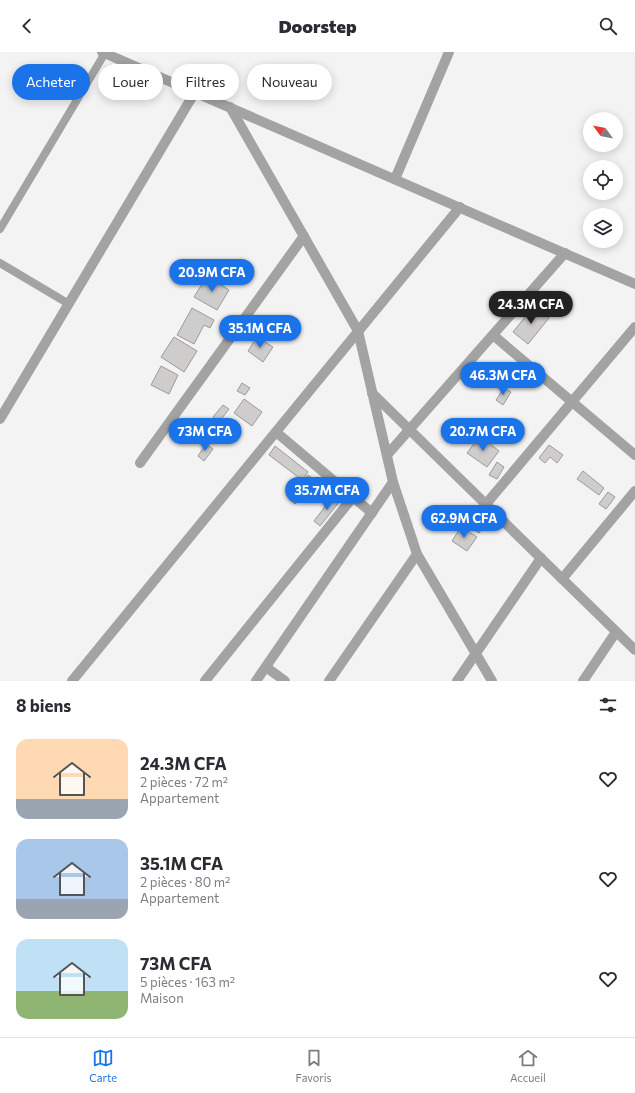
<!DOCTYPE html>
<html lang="fr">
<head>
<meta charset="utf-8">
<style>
  body { margin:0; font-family:Commissioner,sans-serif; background:#f7f7f7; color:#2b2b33; height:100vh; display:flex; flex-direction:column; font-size:15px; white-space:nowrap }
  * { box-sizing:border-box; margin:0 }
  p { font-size:13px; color:#7c7c81 }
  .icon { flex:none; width:22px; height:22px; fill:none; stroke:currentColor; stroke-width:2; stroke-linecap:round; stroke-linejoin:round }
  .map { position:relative; height:629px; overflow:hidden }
  .details { display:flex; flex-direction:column; background:#fff; flex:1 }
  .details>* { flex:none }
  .guide { position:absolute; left:12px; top:12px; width:400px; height:36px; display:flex; gap:8px }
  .needle { width:26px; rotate:303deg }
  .tools { position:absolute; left:583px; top:60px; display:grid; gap:8px }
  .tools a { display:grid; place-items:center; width:40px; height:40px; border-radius:50%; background:#fff; box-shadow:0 2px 10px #0003; font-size:20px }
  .price { position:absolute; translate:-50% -34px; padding:0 9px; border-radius:14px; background:#1a73e8; color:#fff; font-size:13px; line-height:26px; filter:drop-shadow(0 1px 2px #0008) }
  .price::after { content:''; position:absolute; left:50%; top:24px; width:12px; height:9px; margin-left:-6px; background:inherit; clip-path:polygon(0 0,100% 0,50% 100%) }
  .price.selected { background:#222; color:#fff }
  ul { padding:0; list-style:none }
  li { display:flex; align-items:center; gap:12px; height:100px; padding:0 16px }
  li span { display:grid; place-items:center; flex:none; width:112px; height:80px; border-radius:12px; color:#555 }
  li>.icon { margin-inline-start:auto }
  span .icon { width:48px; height:48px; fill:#fffc; stroke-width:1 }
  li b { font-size:17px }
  h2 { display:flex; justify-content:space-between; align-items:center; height:48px; padding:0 16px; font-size:17px }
  .pill { padding:0 14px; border-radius:18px; background:#fff; box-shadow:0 2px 10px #0003; font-size:14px; line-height:36px }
  .pill.selected { background:#1a73e8; color:#fff }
  header { display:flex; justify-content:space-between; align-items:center; height:52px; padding:0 16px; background:#fff; font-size:18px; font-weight:800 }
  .tab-bar { display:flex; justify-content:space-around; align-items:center; height:56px; border-top:1px solid #e1e1e2; background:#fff; font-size:11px; color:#7c7c81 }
  .tab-bar a { display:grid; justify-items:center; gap:2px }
  .tab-bar .selected { color:#1a73e8 }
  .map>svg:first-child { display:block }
  .building { fill:#cecdcc; stroke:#9c9a9a }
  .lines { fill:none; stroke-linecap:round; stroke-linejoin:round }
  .service { stroke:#a3a3a3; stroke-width:8 }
  .minor { stroke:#a3a3a3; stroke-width:10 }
</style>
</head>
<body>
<header><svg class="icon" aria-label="back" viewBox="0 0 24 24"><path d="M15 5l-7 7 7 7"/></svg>Doorstep<svg class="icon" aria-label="search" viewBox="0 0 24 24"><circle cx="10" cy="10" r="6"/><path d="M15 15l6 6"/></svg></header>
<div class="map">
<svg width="635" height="629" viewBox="0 0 635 629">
  <rect width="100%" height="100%" fill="#f3f3f4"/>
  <g class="building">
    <path d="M207 224 229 238 217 258 194 245Z"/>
    <path d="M534 254 549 266 528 292 513 280Z"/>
    <path d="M192 256 214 268 210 276 204 273 194 292 177 283Z"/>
    <path d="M174 285 197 299 184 320 161 305Z"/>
    <path d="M257 285 273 295 263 310 248 299Z"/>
    <path d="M161 314 178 323 169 342 151 333Z"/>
    <path d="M242 331 250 336 245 343 237 339Z"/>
    <path d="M504 336 511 340 503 353 496 348Z"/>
    <path d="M244 347 262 360 252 374 234 361Z"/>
    <path d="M223 353 229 357 219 370 213 365Z"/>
    <path d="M480 384 499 399 487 415 467 401Z"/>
    <path d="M206 392 213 397 204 409 198 404Z"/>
    <path d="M549 393 563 403 557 411 550 405 545 411 539 406Z"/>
    <path d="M275 394 308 420 302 428 269 403Z"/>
    <path d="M497 410 504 415 497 427 489 423Z"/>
    <path d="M583 419 604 436 599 443 577 427Z"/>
    <path d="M308 423 315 428 295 452 289 447Z"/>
    <path d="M608 440 615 445 606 457 599 452Z"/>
    <path d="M333 444 340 449 320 474 314 469Z"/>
    <path d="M473 457 488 466 479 481 464 471Z"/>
    <path d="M461 475 477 485 467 499 452 489Z"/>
  </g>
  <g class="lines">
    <g class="service">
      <path d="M0 177 105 1"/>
      <path d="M0 211 69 252"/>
    </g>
    <g class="minor">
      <path d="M102 0 635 232"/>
      <path d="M230 55 358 279 393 430 417 502 492 629"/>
      <path d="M395 127 449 0"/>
      <path d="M493 283 635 403"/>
      <path d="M372 341 635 598"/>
      <path d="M0 367 195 40"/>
      <path d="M276 380 372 461"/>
      <path d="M387 403 565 201"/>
      <path d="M140 411 304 184"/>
      <path d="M486 452 635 275"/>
      <path d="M562 527 635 439"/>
      <path d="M266 615 285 629"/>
      <path d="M72 629 460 155"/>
      <path d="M205 629 353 445"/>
      <path d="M256 629 393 430"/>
      <path d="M329 629 417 502"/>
      <path d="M457 629 541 506"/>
      <path d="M583 629 616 580"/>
    </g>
  </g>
</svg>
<div class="tools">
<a><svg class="needle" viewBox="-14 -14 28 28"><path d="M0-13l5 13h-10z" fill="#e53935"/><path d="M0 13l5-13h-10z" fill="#7c7c81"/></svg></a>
<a><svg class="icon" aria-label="locate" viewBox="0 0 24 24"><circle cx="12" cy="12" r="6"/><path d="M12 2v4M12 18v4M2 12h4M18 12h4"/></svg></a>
<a><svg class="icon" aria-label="layers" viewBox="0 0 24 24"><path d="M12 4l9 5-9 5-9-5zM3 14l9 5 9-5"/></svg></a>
</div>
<b class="price" style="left:212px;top:241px">20.9M CFA</b>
<b class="price selected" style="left:531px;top:273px">24.3M CFA</b>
<b class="price" style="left:260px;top:297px">35.1M CFA</b>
<b class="price" style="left:503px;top:344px">46.3M CFA</b>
<b class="price" style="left:205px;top:400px">73M CFA</b>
<b class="price" style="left:483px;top:400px">20.7M CFA</b>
<b class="price" style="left:327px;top:459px">35.7M CFA</b>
<b class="price" style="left:464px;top:487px">62.9M CFA</b>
<div class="guide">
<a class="pill selected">Acheter</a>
<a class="pill">Louer</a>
<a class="pill">Filtres</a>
<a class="pill">Nouveau</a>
</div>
</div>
<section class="details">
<h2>8 biens<svg class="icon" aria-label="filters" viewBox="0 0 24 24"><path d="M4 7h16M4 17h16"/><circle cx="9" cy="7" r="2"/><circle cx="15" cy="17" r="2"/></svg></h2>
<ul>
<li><span style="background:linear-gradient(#ffd9b3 75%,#9aa5b1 0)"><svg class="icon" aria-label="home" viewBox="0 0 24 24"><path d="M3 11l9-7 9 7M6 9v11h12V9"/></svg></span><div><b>24.3M CFA</b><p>2 pièces · 72 m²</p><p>Appartement</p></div><svg class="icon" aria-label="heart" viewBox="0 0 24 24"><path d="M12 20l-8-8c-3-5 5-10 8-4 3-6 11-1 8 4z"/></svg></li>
<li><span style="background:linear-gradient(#a9c7e8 75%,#9aa5b1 0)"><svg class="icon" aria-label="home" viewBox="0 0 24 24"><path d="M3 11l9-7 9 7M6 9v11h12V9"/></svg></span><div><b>35.1M CFA</b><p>2 pièces · 80 m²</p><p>Appartement</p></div><svg class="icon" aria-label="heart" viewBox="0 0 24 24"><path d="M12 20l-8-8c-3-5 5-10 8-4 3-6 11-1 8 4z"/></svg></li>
<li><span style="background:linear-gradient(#bfe0f5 65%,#8fb573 0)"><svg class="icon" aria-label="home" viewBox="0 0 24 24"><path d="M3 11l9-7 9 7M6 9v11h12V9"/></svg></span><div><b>73M CFA</b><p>5 pièces · 163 m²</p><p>Maison</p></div><svg class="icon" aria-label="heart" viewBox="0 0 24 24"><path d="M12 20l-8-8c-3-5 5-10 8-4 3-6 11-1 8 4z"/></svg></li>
</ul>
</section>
<nav class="tab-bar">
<a class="selected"><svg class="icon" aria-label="map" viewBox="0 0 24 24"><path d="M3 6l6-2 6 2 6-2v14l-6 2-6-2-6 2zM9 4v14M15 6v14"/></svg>Carte</a>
<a><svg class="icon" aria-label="saved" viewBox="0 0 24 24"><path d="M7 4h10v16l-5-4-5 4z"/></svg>Favoris</a>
<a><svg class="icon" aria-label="home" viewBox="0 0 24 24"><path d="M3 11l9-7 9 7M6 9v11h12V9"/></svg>Accueil</a>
</nav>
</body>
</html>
